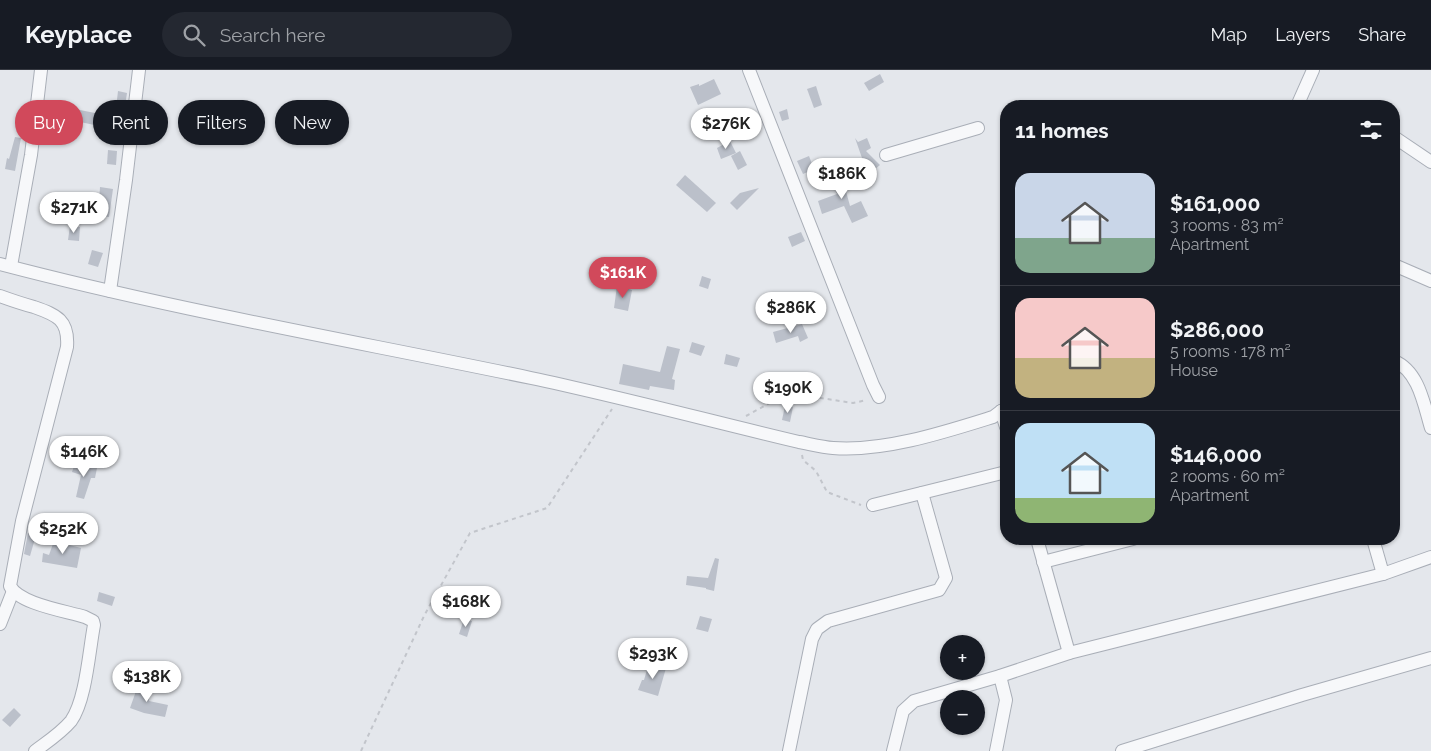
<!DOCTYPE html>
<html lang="en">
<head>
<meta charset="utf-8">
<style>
  body { margin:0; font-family:Raleway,sans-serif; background:#242831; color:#f1f3f6; height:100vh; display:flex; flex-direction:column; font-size:19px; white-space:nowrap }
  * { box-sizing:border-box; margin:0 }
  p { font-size:16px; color:#9ea1a6 }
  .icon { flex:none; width:28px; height:28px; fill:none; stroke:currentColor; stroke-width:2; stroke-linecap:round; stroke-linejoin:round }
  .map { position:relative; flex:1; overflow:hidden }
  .drawer { position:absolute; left:1000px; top:30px; width:400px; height:445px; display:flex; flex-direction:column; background:#171b24; border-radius:20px; box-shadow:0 1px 4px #0004 }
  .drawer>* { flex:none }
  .top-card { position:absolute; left:15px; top:30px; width:475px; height:45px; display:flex; gap:10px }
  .tools { position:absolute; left:940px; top:565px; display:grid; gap:10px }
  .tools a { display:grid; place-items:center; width:45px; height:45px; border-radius:50%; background:#171b24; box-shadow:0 1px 4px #0004; font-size:25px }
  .price { position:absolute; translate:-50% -42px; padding:0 11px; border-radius:18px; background:#fff; color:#222; font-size:16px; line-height:32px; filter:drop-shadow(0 1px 2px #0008) }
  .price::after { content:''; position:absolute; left:50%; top:30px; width:15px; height:11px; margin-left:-8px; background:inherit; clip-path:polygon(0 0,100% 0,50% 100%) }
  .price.on { background:#d1495b; color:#fff }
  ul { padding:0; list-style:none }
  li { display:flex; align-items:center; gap:15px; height:125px; padding:0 15px }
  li+li { border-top:1px solid #363941 }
  li span { display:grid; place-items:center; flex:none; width:140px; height:100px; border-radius:15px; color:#555 }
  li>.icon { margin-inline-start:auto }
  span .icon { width:60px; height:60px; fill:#fffc; stroke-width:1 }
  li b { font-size:21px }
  h2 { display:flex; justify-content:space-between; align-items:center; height:60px; padding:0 15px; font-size:21px }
  .pill { padding:0 18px; border-radius:22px; background:#171b24; box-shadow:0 1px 4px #0004; font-size:18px; line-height:45px }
  .pill.on { background:#d1495b; color:#fff }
  header { display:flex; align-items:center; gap:30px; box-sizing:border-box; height:70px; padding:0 25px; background:#171b24; border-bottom:1px solid #363941 }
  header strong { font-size:24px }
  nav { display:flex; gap:28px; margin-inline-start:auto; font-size:18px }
  .search { width:350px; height:45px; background:#242831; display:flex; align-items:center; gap:12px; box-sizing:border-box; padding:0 18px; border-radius:28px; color:#9ea1a6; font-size:19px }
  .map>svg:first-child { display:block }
  .building { fill:#bbc0ca }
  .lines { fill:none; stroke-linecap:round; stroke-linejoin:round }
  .minor-casing { stroke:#a9aeb7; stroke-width:14 }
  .path { stroke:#c2c5cb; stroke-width:2; stroke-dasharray:4 4; stroke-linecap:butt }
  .minor { stroke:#f7f8fa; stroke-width:12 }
</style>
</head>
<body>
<header>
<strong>Keyplace</strong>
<div class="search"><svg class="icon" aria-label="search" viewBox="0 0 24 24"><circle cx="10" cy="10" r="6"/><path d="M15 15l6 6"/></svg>Search here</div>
<nav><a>Map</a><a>Layers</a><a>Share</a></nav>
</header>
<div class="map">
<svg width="1431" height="681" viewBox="0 0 1431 681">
  <rect width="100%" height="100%" fill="#e4e7ec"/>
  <g class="building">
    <path d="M880 4 884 12 869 21 864 13Z"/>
    <path d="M714 9 721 24 698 35 690 17 699 14V16Z"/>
    <path d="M816 16 822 35 814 38 807 19Z"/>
    <path d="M118 21 127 23 124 43 117 60 120 61 119 75H110L111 60 113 59 71 50 75 39 115 47Z"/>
    <path d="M787 39 789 49 782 51 779 42Z"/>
    <path d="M749 42 755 53 742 60 736 49Z"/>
    <path d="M15 67 21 68 15 101 5 99 7 88 9 89Z"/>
    <path d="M855 68 858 72 867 68 871 78 866 81 880 95 874 100 862 88Z"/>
    <path d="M730 71 736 83 721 89 717 78Z"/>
    <path d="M108 80 117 81 116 95 107 94Z"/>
    <path d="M740 81 747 95 738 100 731 86Z"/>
    <path d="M809 86 814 99 803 104 797 91Z"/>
    <path d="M836 100 844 114 850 136 861 131 868 146 852 153 844 136 822 144 818 131 837 124 827 105Z"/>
    <path d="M685 105 716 133 707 142 676 115Z"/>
    <path d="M100 117 113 119 109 147 98 146Z"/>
    <path d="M759 118 737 140 730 133 740 123Z"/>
    <path d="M70 156 80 157 79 171 68 170Z"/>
    <path d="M801 162 805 171 792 177 788 167Z"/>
    <path d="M92 180 103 183 98 197 88 194Z"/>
    <path d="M702 206 711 209 708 219 699 216Z"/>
    <path d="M617 216 632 220 628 241 614 238Z"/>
    <path d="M765 229 774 231 769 250 760 248Z"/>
    <path d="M801 234 808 242 795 253 789 245Z"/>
    <path d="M802 254 808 268 800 272 798 266 776 273 773 262Z"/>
    <path d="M692 272 705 276 701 286 689 282Z"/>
    <path d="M667 276 680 279 672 309 675 310 674 320 650 316 649 320 619 314 623 294 660 302Z"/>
    <path d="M726 284 740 288 737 297 724 294Z"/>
    <path d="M785 336 793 337 790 352 782 350Z"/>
    <path d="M75 393 97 398 95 408H91L84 429 76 427 81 405 72 402Z"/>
    <path d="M28 463 36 465 30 486 24 484Z"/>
    <path d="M54 471 81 478 77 498 42 492 43 483 49 485Z"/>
    <path d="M715 488 719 489 714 521 706 519V518L686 515 687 506 708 508Z"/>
    <path d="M99 522 115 527 112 536 97 531Z"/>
    <path d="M700 546 712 549 708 562 696 559Z"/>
    <path d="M464 549 472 551 467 567 459 564Z"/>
    <path d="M649 593 666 598 658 626 638 620 642 610H644Z"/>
    <path d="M135 617H149V631L168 635 165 647 144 643 130 638 135 624Z"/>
    <path d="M14 638 21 645 10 657 2 650Z"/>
  </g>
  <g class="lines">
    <defs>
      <g id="minor">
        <path d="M749 0 873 315 879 327"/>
        <path d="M1297 36 1313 0"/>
        <path d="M1394 67 1431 92"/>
        <path d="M886 85 978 58"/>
        <path d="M0 194C175 240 354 271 531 308 621 327 710 351 799 372 810 374 822 377 833 378 884 382 945 362 993 347L1001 341 1006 340"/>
        <path d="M1394 195 1431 211"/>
        <path d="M11 196 31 85 41 0"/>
        <path d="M110 221 126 110 139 0"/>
        <path d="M0 226C11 230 23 234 34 237 57 245 69 250 67 277L22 451 10 516C19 534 66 541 85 547L93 551 94 555C89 581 86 630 71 651 61 663 47 672 35 681"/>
        <path d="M1394 291C1419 301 1424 335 1431 358"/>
        <path d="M1001 341 1006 357"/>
        <path d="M873 435 1006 402"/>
        <path d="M1037 469 1069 583"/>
        <path d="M1373 469 1383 504"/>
        <path d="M1043 492 1133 469"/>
        <path d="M0 554 13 521"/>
        <path d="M789 681 812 569 817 559 828 551 939 520 946 508 922 423"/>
        <path d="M893 681 903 641 914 631 1000 606 1069 583 1383 504 1431 487"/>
        <path d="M996 681 1006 630 1000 606"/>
        <path d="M1122 681 1302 625 1431 588"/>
      </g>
    </defs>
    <use href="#minor" class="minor-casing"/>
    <g class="path">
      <path d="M746 346 788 323 853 333 867 330"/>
      <path d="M802 385 803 390 816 401 827 422 861 435"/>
      <path d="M361 681 424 546 470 463 547 438 612 339"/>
    </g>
    <use href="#minor" class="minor"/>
  </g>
</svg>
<div class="tools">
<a>+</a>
<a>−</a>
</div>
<b class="price" style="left:726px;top:80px">$276K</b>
<b class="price" style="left:842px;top:130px">$186K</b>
<b class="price" style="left:74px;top:164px">$271K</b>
<b class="price on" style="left:623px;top:229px">$161K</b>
<b class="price" style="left:791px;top:264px">$286K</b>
<b class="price" style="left:788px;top:344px">$190K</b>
<b class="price" style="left:84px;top:408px">$146K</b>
<b class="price" style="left:63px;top:485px">$252K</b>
<b class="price" style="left:466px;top:558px">$168K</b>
<b class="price" style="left:653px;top:610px">$293K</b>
<b class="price" style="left:147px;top:633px">$138K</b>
<div class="top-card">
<a class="pill on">Buy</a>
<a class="pill">Rent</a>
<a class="pill">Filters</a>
<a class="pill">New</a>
</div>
<section class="drawer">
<h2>11 homes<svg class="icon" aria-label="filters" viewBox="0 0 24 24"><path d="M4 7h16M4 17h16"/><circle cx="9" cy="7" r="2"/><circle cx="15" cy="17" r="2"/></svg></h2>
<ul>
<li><span style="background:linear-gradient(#c9d6e8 65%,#7fa58c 0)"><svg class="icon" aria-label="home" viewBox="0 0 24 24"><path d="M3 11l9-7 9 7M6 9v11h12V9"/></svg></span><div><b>$161,000</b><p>3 rooms · 83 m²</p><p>Apartment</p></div></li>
<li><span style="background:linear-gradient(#f6c9c9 60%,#c2b280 0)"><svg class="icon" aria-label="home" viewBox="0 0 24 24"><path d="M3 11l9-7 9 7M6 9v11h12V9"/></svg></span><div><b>$286,000</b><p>5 rooms · 178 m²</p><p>House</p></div></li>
<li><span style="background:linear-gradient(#bfe0f5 75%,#8fb573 0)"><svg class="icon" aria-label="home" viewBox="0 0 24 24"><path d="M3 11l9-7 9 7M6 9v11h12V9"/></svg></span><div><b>$146,000</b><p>2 rooms · 60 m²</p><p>Apartment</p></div></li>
</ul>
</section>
</div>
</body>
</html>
